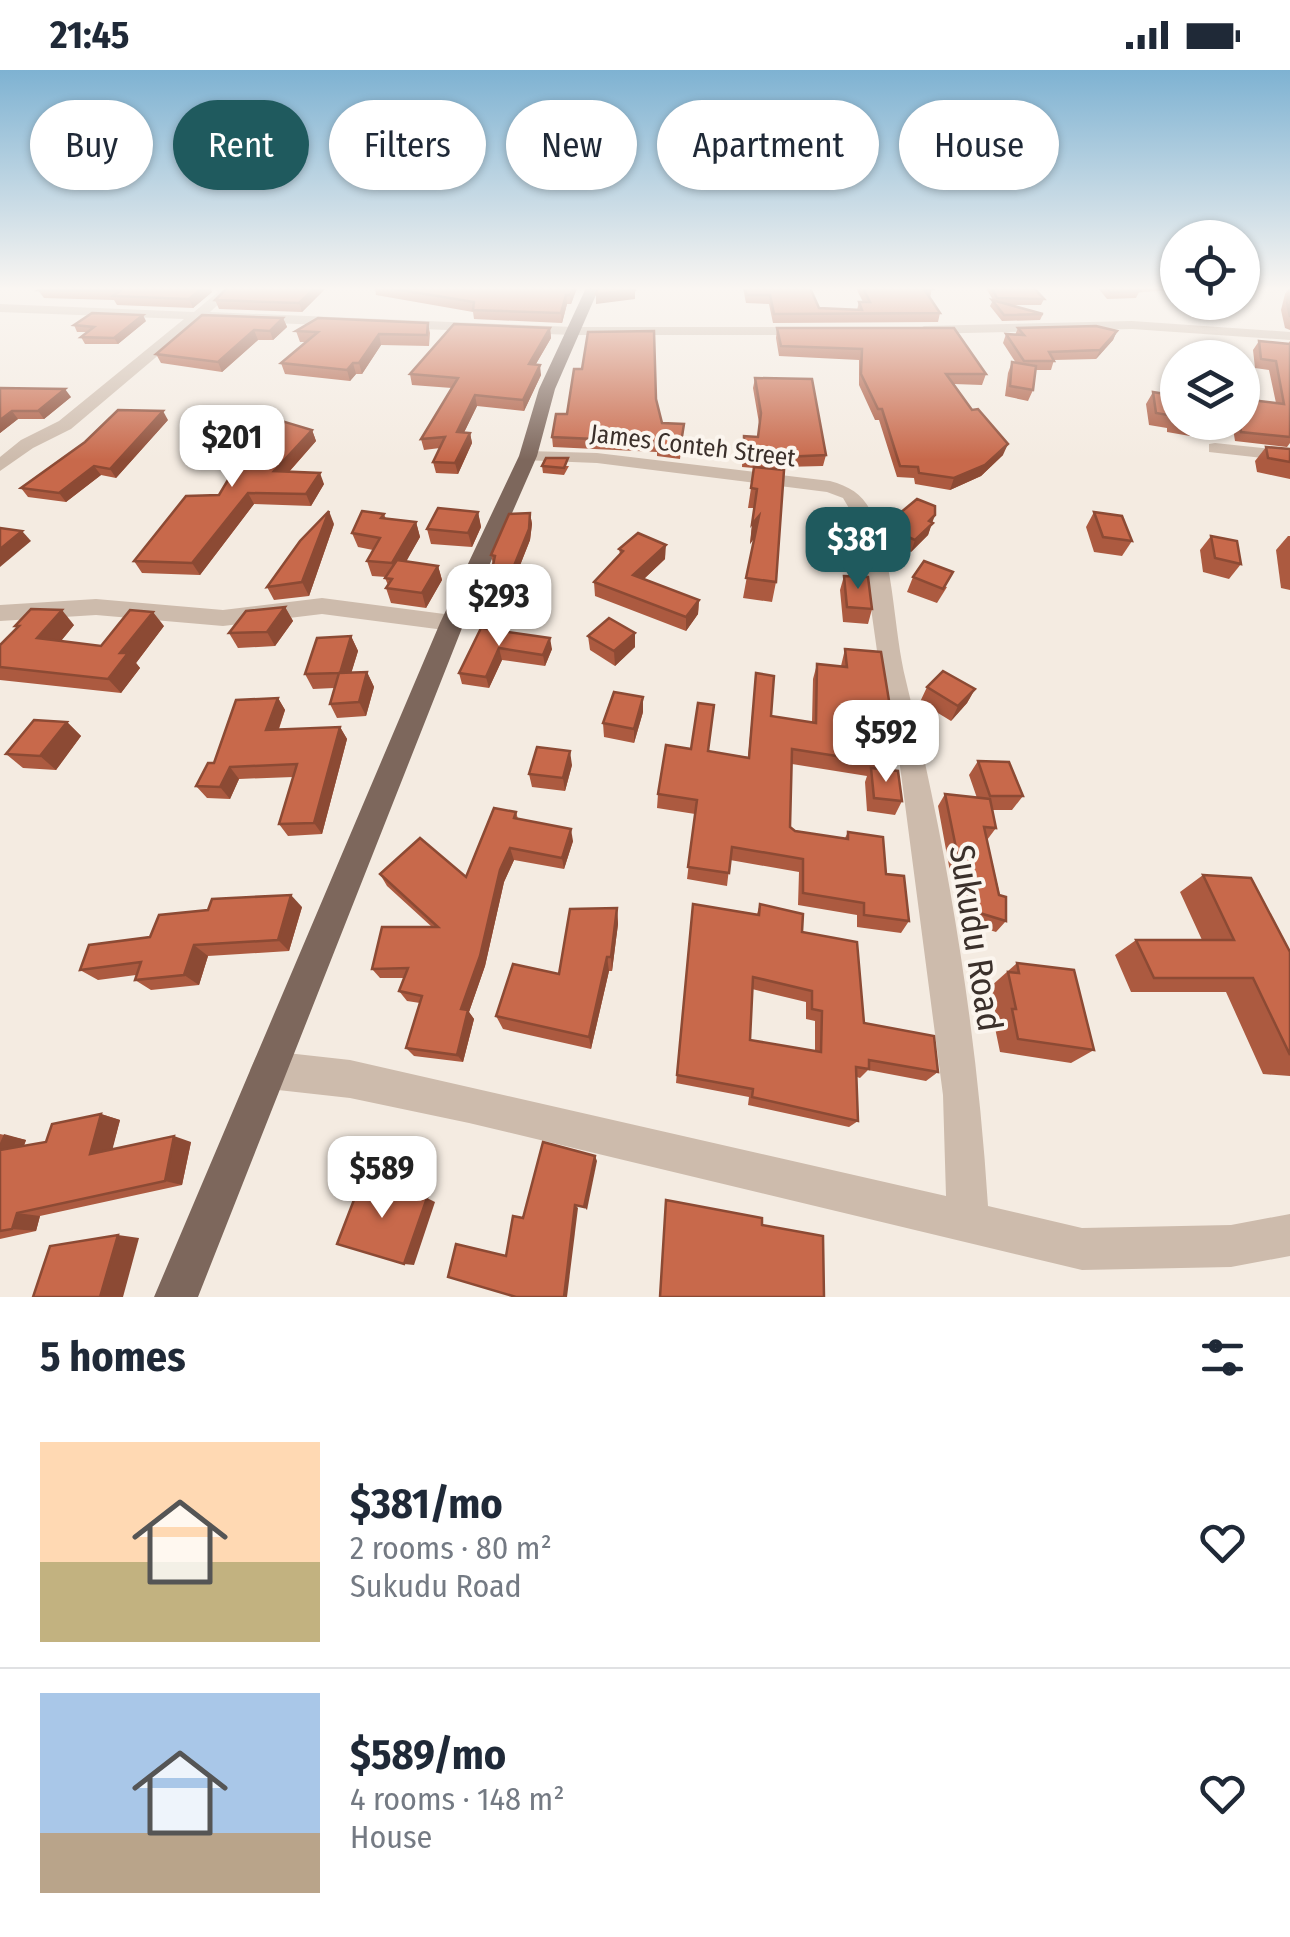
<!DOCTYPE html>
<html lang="en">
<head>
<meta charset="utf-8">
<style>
  body { margin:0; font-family:"Fira Sans Condensed",sans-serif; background:#f2f2f3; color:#1f2937; height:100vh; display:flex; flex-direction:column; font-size:38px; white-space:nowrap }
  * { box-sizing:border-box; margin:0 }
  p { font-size:32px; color:#747a83 }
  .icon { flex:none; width:55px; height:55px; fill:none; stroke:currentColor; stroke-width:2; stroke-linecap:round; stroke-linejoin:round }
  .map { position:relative; height:1227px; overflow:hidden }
  .details { display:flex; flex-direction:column; background:#fff; flex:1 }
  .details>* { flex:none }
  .top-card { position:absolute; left:30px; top:30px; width:1230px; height:90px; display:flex; gap:20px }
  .fabs { position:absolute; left:1160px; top:150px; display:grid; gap:20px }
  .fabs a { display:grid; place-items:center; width:100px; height:100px; border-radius:50%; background:#fff; box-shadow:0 2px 8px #0004; font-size:50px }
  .price { position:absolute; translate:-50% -85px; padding:0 22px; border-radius:20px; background:#fff; color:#222; font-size:32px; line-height:65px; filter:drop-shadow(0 2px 5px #0008) }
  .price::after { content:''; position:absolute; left:50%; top:60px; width:30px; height:22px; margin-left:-15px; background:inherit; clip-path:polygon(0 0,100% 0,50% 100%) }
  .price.on { background:#1f5a5e; color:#fff }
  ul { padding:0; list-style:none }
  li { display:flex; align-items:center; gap:30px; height:250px; padding:0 40px }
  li+li { border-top:2px solid #e0e1e3 }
  li span { display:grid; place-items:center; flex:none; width:280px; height:200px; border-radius:0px; color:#555 }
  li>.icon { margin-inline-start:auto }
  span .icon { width:120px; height:120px; fill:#fffc; stroke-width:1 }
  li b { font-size:42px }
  h2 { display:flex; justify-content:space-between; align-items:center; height:120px; padding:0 40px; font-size:42px }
  .chip { padding:0 35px; border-radius:45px; background:#fff; box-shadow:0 2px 8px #0004; font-size:35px; line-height:90px }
  .chip.on { background:#1f5a5e; color:#fff }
  .status { display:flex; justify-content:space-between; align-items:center; height:70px; padding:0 50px; background:#fff; direction:ltr }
  .status svg { height:28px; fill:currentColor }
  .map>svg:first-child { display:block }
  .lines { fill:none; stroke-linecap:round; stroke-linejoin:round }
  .minor { fill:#cdbbac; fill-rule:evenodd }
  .major { fill:#7d675c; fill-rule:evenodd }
  .wall { fill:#ac5a40; fill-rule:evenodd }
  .shaded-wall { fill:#8c4a34 }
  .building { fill:#c8694b; stroke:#8c4a34; stroke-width:2.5; fill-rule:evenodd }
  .labels { text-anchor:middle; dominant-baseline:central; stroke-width:8; stroke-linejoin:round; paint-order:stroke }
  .far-street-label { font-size:25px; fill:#3b302b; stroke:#fbf5ee }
  .near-street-label { font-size:35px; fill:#3b302b; stroke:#fbf5ee }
</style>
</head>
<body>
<div class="status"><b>21:45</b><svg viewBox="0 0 49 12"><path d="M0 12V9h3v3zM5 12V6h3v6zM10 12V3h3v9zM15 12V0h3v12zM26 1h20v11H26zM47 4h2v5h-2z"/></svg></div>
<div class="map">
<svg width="1290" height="1227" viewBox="0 0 1290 1227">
  <rect width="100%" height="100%" fill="#f4ebe1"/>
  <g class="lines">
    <g class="minor">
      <path d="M214 218 232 222 210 242 573 257H809L816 261 809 265H573L200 250 71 359 33 378 0 401V387L21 370 59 351 184 249 0 242V234L194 242 218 222Z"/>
      <path d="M1132 251 1290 262V270L1132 259 924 264 917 260 924 256Z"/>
      <path d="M1215 373 1290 381V391L1209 382V374Z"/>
      <path d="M528 381 597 383 830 411C852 417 865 426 874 448 895 499 893 558 906 611 948 782 977 960 988 1136L1082 1158 1231 1155 1290 1144V1186L1231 1197 1082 1200 469 1053 350 1028 269 1019 256 1013 250 1000 256 987 269 981 350 990 946 1126 943 1025 897 673 881 609 862 475 853 445 843 428 827 422 597 393 522 390V382Z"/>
      <path d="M322 528 452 545 464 553 452 561 322 544 223 556 96 545 0 551V535L96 529 223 540Z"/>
    </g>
    <path class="major" d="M586 218H599L555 319 537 386 464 553 198 1227H154L440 553 519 386 539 319Z"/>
  </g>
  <g class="wall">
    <path d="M225 218H326L302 242 219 239 215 230 227 219Z"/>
    <path d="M375 218H577L571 234H567L562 253 474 249 473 242 376 225Z"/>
    <path d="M743 218H810L819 238 857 240 859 232H863L856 218H932L930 228 940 243 938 252 773 253 769 234 746 233Z"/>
    <path d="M986 218H1034L1044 229 1041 235H1010L1043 244 1040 250 1002 251 990 236 993 230Z"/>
    <path d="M1098 218H1178V220L1139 222 1136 228 1107 229Z"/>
    <path d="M1289 218H1290V260L1285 258 1281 240 1285 224Z"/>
    <path d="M38 220 212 222 193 238 117 235 114 230 44 228Z"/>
    <path d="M283 248 287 257 273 270H258L222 302 161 293 156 284Z"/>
    <path d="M146 251 118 274H85L81 267 87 262H77L74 255Z"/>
    <path d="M428 253 430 263 429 276 381 275 362 304H356L350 311 285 304 281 293 306 272H300L296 261Z"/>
    <path d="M550 258 551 268 536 294 541 305 524 341 477 336 464 362 470 363 472 373 458 404 436 403 433 392 440 378 424 380 421 369 452 318 412 315 410 304Z"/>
    <path d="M777 258 986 304 982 315 954 314 1003 385 981 406 950 420 915 414 914 408 897 407 879 350H875L859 315V290L779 286 776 268Z"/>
    <path d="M1018 258 1117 261 1113 270 1096 289 1054 290 1051 300H1035L1033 320 1028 331 1005 326 1008 303 1012 292 1016 293 1003 273 1006 264 1015 265Z"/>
    <path d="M1259 271 1288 274 1290 271V373L1287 377 1235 371 1232 352H1242L1276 333 1269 300 1255 298 1253 280Z"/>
    <path d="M1178 300V352H1197L1190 366 1167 362V358L1149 355 1146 334 1153 322 1170 325 1166 316Z"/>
    <path d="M755 308 826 385 823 396 783 397 776 512 772 532 743 528 754 468 750 474 754 438H748L754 398 742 397 743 377 744 366 758 367 759 353 753 318Z"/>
    <path d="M0 318 71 327 44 349H18L0 363Z"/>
    <path d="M656 329 662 353 683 364 680 389 657 386V382L553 377 552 367Z"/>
    <path d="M168 350 116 408 101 405 66 432 28 427 21 418Z"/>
    <path d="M222 352 312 360 316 371 289 402 324 414 311 436 254 434 200 505 142 503 134 491 219 425 256 375 227 363Z"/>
    <path d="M1266 377 1290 379V409L1257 402 1255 391Z"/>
    <path d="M542 396H569L564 405 543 403Z"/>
    <path d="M478 442 481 457 472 477 431 474 427 459Z"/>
    <path d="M1094 442 1132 471 1122 486 1094 482 1086 457Z"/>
    <path d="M530 443 532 454 530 470 515 508 533 520 525 546 486 545 484 535 493 494 491 485Z"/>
    <path d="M384 444 386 449 416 452 420 467 406 491 438 496 442 510 426 538 391 533 386 518 388 515 385 508 386 507 372 506 367 491 373 480 358 477 352 463Z"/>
    <path d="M932 452 928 465 911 482 886 471 884 465 888 453Z"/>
    <path d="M334 454 309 526 274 530 267 517Z"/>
    <path d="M1211 466 1241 494 1229 509 1203 502 1200 480Z"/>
    <path d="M1288 466H1290V520L1281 518 1276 480Z"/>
    <path d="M619 479 665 489 644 509 699 530 698 544 686 561 595 526 594 512 620 484Z"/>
    <path d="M844 506 872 539 868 554 843 552 840 520Z"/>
    <path d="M913 507 947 517 937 533 907 522Z"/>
    <path d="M285 537 293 551 275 576 238 578 229 563Z"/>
    <path d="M74 555 61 571 101 576 164 556 136 593 140 598 121 623 0 610V575L17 558 15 556Z"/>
    <path d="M481 558 552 579 545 596 502 590 489 618 462 614 459 603Z"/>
    <path d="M635 563V577L615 596 590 580 588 566Z"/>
    <path d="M351 566 358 581 351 603 367 602 374 617 366 646 337 648 330 634 334 618 313 619 305 604Z"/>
    <path d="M845 579 894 661 888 675 880 674 881 693 878 699 902 731 895 745 867 741 865 712 867 706 792 694 790 757 795 761 845 768 848 762 886 804 909 851 901 863 857 857V845L798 835 799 802 730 790 727 816 687 809 695 744 657 738 658 724 708 681 748 687 756 603 771 646 812 652 813 609 817 594 841 596Z"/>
    <path d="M927 617 975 619 967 633 951 651 920 632Z"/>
    <path d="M278 628 285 640 279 659 340 657 347 669 322 764 288 766 279 754 293 707 239 709 230 729 207 728 196 716 214 693Z"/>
    <path d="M643 642 634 673 604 667 603 653Z"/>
    <path d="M67 652 81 666 56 700 23 698 6 684Z"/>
    <path d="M978 691 1023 726 1012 740H992L996 758 987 770 1006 851 996 862 964 852 966 820 953 818 938 736 945 724 977 728 969 705Z"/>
    <path d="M572 695 565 721 532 717 529 704Z"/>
    <path d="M516 742 518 749 573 771 564 799 514 790 504 812 485 896 469 942 474 949 463 992 414 986 406 978 420 933 407 931 399 921 404 908H380L372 899 432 857 387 816 380 804 466 807Z"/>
    <path d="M1203 805 1290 882V1006L1263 1004 1226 922H1131L1115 885 1136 870H1202L1180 822Z"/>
    <path d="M693 834 757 844 760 834 802 862 864 953 938 1002 926 1011 868 1000 860 1008 857 1007 858 1051 849 1057 748 1035 749 1027 676 1013ZM752 919 806 932V949L815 951V981L750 970Z"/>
    <path d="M302 837 289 881 208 886 199 915 151 920 135 910 136 905 98 910 80 900 150 867Z"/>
    <path d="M617 838 618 854 612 901H609L591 979 503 959 496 946 559 904Z"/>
    <path d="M1017 893 1094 980 1071 993 1000 982 994 953 997 950 990 917Z"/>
    <path d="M101 1044 120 1050 112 1079 191 1072 182 1115 40 1146 36 1161 0 1169V1064L26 1070 24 1076 46 1072Z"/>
  </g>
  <g class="shaded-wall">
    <path d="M202 218H211L212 222 193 238 189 229Z"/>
    <path d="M315 218H326L302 242 299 233Z"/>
    <path d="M573 218H577L571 234 570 225Z"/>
    <path d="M635 220V229L596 234V224Z"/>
    <path d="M566 225 567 234 562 253 561 243Z"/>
    <path d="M143 245 146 251 118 274 114 268Z"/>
    <path d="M283 248 287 257 273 270 270 261Z"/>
    <path d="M550 258 551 268 530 304 529 294Z"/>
    <path d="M254 260 258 270 222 302 218 292Z"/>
    <path d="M1117 261 1113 270 1096 289 1100 280Z"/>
    <path d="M379 264 381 275 362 304 359 293Z"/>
    <path d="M353 293 356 304 350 311 347 300Z"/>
    <path d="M540 295 541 305 524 341 523 330Z"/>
    <path d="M65 319 71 327 44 349 38 341Z"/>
    <path d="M475 325 477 336 459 373 457 362Z"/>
    <path d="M12 341 18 349 0 363V350Z"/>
    <path d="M163 341 168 350 116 408 110 399Z"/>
    <path d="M312 360 316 371 279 413 274 401Z"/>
    <path d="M470 363 472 373 458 404 455 393Z"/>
    <path d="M1008 374 1003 385 981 406 950 420 954 408Z"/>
    <path d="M94 396 101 405 66 432 59 423Z"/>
    <path d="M320 403 324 414 311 436 306 424Z"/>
    <path d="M248 423 254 434 200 505 192 493Z"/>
    <path d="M329 441 334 454 309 526 302 512Z"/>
    <path d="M478 442 481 457 472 477 468 463Z"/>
    <path d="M530 443 532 454 530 470 511 518 509 508Z"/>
    <path d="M935 445 928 465 911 482 915 470Z"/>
    <path d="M759 446 756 466 750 474 752 454Z"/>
    <path d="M416 452 420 467 397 508 392 493Z"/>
    <path d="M22 461 31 471 0 497V479Z"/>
    <path d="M666 475 665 489 633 519V505Z"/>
    <path d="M438 496 442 510 426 538 422 523Z"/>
    <path d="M532 509 533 520 525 546 524 536Z"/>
    <path d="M699 530 698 544 686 561V547Z"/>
    <path d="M285 537 293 551 275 576 267 562Z"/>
    <path d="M62 540 74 555 51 583 37 568Z"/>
    <path d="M153 542 164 556 136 593 140 598 121 623 108 609 120 583Z"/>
    <path d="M635 563V577L615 596 614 581Z"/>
    <path d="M351 566 358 581 347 617 340 603Z"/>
    <path d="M550 568 552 579 545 596 543 585Z"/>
    <path d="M499 578 502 590 489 618 486 607Z"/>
    <path d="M367 602 374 617 366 646 359 632Z"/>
    <path d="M975 619 967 633 951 651 958 636Z"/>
    <path d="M643 627V642L634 673V659Z"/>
    <path d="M278 628 285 640 274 672 266 660Z"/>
    <path d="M67 652 81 666 56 700 40 686Z"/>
    <path d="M340 657 347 669 322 764 314 753Z"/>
    <path d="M570 681 572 695 565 721 563 708Z"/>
    <path d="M230 697 239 709 230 729 220 717Z"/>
    <path d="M571 759 573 771 564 799 562 788Z"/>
    <path d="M510 778 514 790 504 812 485 896 469 942 474 949 463 992 457 985 461 939 500 800Z"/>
    <path d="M291 825 302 837 289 881 278 870Z"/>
    <path d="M617 838 618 854 612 901 611 887Z"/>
    <path d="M194 875 208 886 199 915 184 905Z"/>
    <path d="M607 887 609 901 591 979 589 967Z"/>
    <path d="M101 1044 120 1050 110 1089 90 1084Z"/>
    <path d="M4 1064 26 1070 20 1085 0 1081V1073Z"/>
    <path d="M174 1066 191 1072 182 1115 165 1111Z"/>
    <path d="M595 1086 597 1091 587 1140 584 1137Z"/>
    <path d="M427 1128 435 1132 414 1195 404 1194Z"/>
    <path d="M575 1135 578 1138 567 1227H564Z"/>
    <path d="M17 1143 40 1146 36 1161 12 1159Z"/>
    <path d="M118 1165 139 1168 123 1227H100Z"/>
  </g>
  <g class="building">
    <path d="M41 218H202L189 229 113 226 120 221 38 220Z"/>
    <path d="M227 218H315L299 233 215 230Z"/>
    <path d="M389 218H573L570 225H566L561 243 473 240 474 232Z"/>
    <path d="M598 218H635V220L596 224Z"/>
    <path d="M745 218H810L819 238 862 240 859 232H870L863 218H932L933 219H924L940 243 774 244 770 225H747Z"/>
    <path d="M992 218H1034L1044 229 997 228Z"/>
    <path d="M1107 218H1137L1140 221 1110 222Z"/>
    <path d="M1290 218V247L1287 232Z"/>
    <path d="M992 230 1043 244 1004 245Z"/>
    <path d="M92 243 143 245 114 268 81 267 94 257 74 255Z"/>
    <path d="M202 245 283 248 270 261 254 260 218 292 156 284Z"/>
    <path d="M318 248 428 253 427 265 379 264 359 293H353L347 300 281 293 318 262 296 261Z"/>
    <path d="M454 254 550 258 529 294 540 295 523 330 475 325 457 362 470 363 455 393 433 392 445 367 421 369 458 308 410 304Z"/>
    <path d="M1096 256 1117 261 1100 280 1049 282 1054 291H1024L1006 264 1024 265 1018 258Z"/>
    <path d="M777 258H954L986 304H946L972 340 978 339 1008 374 985 395 954 408 919 403 918 397 900 396 882 339H878L861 304 862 279 781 276Z"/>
    <path d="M654 261 656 329 662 353 684 354 680 379 657 376 658 372 552 367 556 344H567L574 299H582L588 262Z"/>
    <path d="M1259 271 1290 274V367L1241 362 1240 352H1242V329L1284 334 1276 291 1261 289Z"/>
    <path d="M1193 280 1218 287 1187 288Z"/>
    <path d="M1012 292 1036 296 1033 320 1010 316Z"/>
    <path d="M1178 300V326L1170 309Z"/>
    <path d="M755 308 812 309 826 385 784 387V391L744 386V366L758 367 761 343Z"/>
    <path d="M0 318 65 319 38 341H12L0 350Z"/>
    <path d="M1153 322 1178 326V351L1175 350 1174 346 1156 343Z"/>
    <path d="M118 340 163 341 110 399 94 396 59 423 21 418 85 372Z"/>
    <path d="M245 340 312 360 274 401 320 403 306 424 248 423 192 493 134 491 186 426 219 425 238 393 263 368 222 352Z"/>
    <path d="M1266 377 1290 379V392L1268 388Z"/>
    <path d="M546 388H568L564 398 542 396Z"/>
    <path d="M754 397 784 400 776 512 746 508 759 446 752 454 757 419 751 418Z"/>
    <path d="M917 429 935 436V445L929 451 933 453 915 470 890 459 888 453Z"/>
    <path d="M438 438 478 442 468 463 427 459Z"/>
    <path d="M329 441 302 512 267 517 300 471Z"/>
    <path d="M362 441 384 444 381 448 416 452 392 493 367 491 380 468 352 463Z"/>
    <path d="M1094 442 1122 446 1132 471 1103 467Z"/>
    <path d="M530 443 529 459 509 508 532 509 524 536 484 535 495 486 491 485 509 444Z"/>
    <path d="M0 458 22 461 0 479Z"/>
    <path d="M638 463 666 475 633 505 699 530 686 547 594 512 623 481 619 479Z"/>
    <path d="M1211 466 1237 471 1241 494 1215 488Z"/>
    <path d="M397 490 438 496 422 523 386 518 392 509 385 508Z"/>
    <path d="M924 491 953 502 943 519 913 507Z"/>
    <path d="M844 506 868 507 872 539 847 537Z"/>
    <path d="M285 537 267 562 229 563 246 541Z"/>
    <path d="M31 539 62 540 37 568 101 576 130 540 153 542 120 583H128L108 609 0 597V575L19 556H15Z"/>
    <path d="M609 548 635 563 614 581 588 566Z"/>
    <path d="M481 558 550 568 543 585 499 578 486 607 459 603Z"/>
    <path d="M351 566 340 603 305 604 317 568Z"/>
    <path d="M845 579 881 582 894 661 880 659 881 693 792 679 790 757 795 761 848 769V762L883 767 886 804 904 806 909 851 864 845V833L803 823V789L732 777 729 803 688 797 697 730 658 724 666 675 691 679 698 633 714 635 708 681 749 688 756 603 774 606 771 646 816 653 817 594 847 597Z"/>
    <path d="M943 601 975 619 958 636 927 617Z"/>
    <path d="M367 602 359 632 330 634 339 603Z"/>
    <path d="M614 622 643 627 634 659 603 653Z"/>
    <path d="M278 628 266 660 340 657 314 753 279 754 297 694 230 697 220 717 196 716 208 693H214L236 630Z"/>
    <path d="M34 650 67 652 40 686 6 684Z"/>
    <path d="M537 677 570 681 563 708 529 704Z"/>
    <path d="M978 691 1009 692 1023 726H990Z"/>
    <path d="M871 698 898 701 902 731 874 728Z"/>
    <path d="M945 724 990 729 996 758 984 757 999 825 1006 827V851L973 841 974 809 962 807Z"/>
    <path d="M494 738 516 742 514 748 571 759 562 788 510 778 500 800 480 886 461 939 468 940 457 985 406 978 422 926 399 921 408 898 372 899 382 857H438L380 804 420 768 466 807Z"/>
    <path d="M1203 805 1251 808 1290 882V985L1253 908H1154L1136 870H1234Z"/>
    <path d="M291 825 278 870 194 875 184 905 135 910 141 892 80 900 89 875 150 867 159 845 208 840 212 829Z"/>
    <path d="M693 834 759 845 760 834 803 844 802 862 857 872 864 953 934 966 938 1002 869 990V999L856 997 858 1051 752 1027 753 1019 677 1005ZM753 907 812 921V939L822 941 821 982 750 970Z"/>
    <path d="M617 838 611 887H607L589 967 496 946 513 894 559 904 570 839Z"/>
    <path d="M1017 893 1074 900 1094 980 1018 969 1012 939H1016L1008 902 1019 903Z"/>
    <path d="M101 1044 90 1084 174 1066 165 1111 17 1143 12 1159 0 1161V1080L46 1072 52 1054Z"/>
    <path d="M543 1072 595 1086 584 1137 575 1135 564 1227H516L448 1207 456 1174 506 1186 513 1146 523 1148Z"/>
    <path d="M362 1109 427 1128 404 1194 337 1174Z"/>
    <path d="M666 1130 762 1148V1155L823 1166 824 1227H660Z"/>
    <path d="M118 1165 100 1227H33L50 1176Z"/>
  </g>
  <linearGradient id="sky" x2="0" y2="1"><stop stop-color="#7eb2d2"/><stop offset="0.56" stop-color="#faf6f2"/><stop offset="1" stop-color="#faf6f2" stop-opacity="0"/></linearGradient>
  <rect width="1290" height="390" fill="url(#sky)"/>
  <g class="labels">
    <g class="far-street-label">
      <text transform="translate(693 376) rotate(7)">James Conteh Street</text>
    </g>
    <g class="near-street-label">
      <text transform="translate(976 868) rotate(81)">Sukudu Road</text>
    </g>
  </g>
</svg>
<div class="fabs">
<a><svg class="icon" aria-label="locate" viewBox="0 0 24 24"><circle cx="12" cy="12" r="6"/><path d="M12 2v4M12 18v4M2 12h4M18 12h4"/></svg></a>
<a><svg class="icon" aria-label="layers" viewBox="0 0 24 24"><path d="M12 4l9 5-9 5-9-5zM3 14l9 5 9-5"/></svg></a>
</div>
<b class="price" style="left:232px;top:420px">$201</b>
<b class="price on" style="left:858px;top:522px">$381</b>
<b class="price" style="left:499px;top:579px">$293</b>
<b class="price" style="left:886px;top:715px">$592</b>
<b class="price" style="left:382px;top:1151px">$589</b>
<div class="top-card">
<a class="chip">Buy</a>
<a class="chip on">Rent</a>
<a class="chip">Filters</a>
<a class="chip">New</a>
<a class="chip">Apartment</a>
<a class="chip">House</a>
</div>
</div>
<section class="details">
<h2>5 homes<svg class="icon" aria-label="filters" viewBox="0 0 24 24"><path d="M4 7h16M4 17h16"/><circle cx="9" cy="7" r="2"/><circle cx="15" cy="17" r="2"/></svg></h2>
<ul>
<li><span style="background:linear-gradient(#ffd9b3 60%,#c2b280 0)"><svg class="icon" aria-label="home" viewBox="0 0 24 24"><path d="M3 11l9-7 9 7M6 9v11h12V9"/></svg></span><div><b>$381/mo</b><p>2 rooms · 80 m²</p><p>Sukudu Road</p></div><svg class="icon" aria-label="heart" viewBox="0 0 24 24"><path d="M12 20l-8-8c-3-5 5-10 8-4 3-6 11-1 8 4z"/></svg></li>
<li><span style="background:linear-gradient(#a9c7e8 70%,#b9a48a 0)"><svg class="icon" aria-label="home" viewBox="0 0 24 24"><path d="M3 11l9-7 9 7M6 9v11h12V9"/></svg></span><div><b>$589/mo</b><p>4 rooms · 148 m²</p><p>House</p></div><svg class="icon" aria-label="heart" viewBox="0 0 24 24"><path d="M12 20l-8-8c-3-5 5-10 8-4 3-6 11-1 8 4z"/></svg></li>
</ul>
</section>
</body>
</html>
